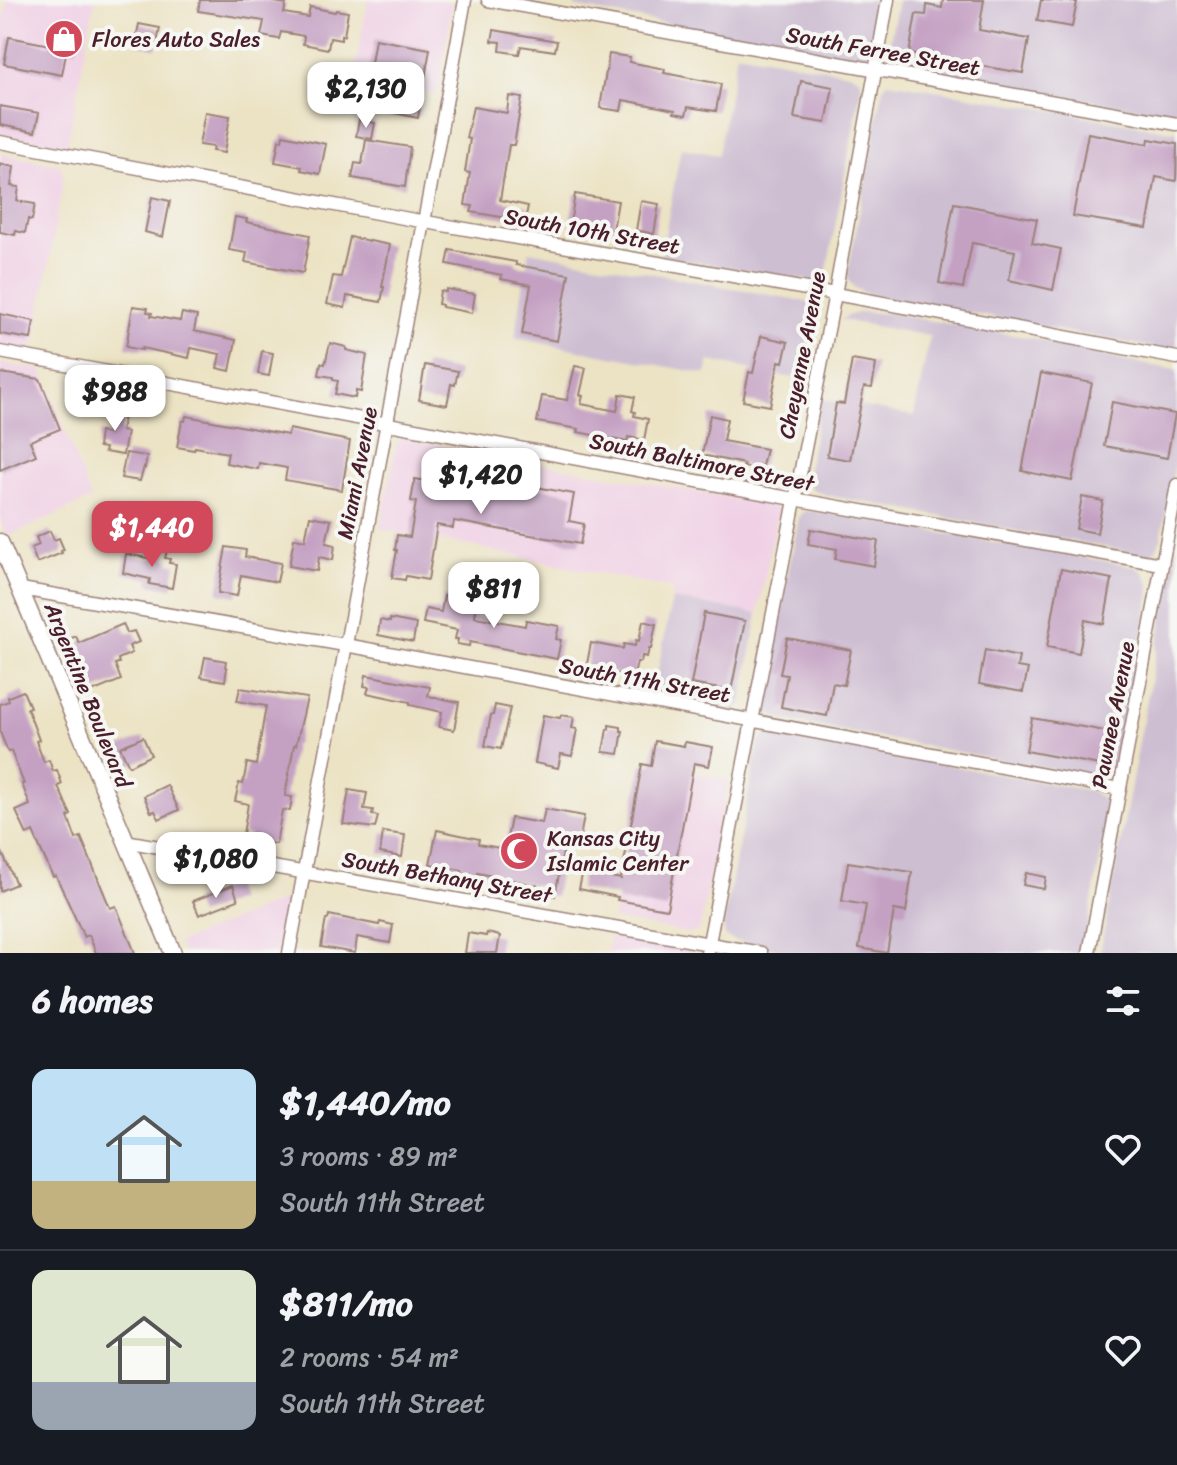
<!DOCTYPE html>
<html lang="en">
<head>
<meta charset="utf-8">
<style>
  body { margin:0; font-family:Sriracha,sans-serif; background:#20242c; color:#f1f3f6; height:100vh; display:flex; flex-direction:column; font-size:30px; white-space:nowrap }
  * { box-sizing:border-box; margin:0 }
  p { font-size:26px; color:#9ea1a6 }
  .icon { flex:none; width:44px; height:44px; fill:none; stroke:currentColor; stroke-width:2; stroke-linecap:round; stroke-linejoin:round }
  .map { position:relative; height:953px; overflow:hidden }
  .panel { display:flex; flex-direction:column; background:#171b24; flex:1 }
  .panel>* { flex:none }
  .price { position:absolute; translate:-50% -68px; padding:0 18px; border-radius:16px; background:#fff; color:#222; font-size:26px; line-height:52px; filter:drop-shadow(0 2px 4px #0008) }
  .price::after { content:''; position:absolute; left:50%; top:48px; width:24px; height:18px; margin-left:-12px; background:inherit; clip-path:polygon(0 0,100% 0,50% 100%) }
  .price.selected { background:#d1495b; color:#fff }
  ul { padding:0; list-style:none }
  li { display:flex; align-items:center; gap:24px; height:200px; padding:0 32px }
  li+li { border-top:2px solid #363941 }
  li span { display:grid; place-items:center; flex:none; width:224px; height:160px; border-radius:16px; color:#555 }
  li>.icon { margin-inline-start:auto }
  span .icon { width:96px; height:96px; fill:#fffc; stroke-width:1 }
  li b { font-size:34px }
  h2 { display:flex; justify-content:space-between; align-items:center; height:96px; padding:0 32px; font-size:34px }
  .map>svg:first-child { display:block }
  .built { fill:#f0d0e5 }
  .industrial { fill:#cebed2 }
  .building { fill:#c4a0c3 }
  .lines { fill:none; stroke-linecap:round; stroke-linejoin:round }
  .minor-casing { stroke:#9b8178; stroke-width:15 }
  .tertiary-casing { stroke:#9b8178; stroke-width:19 }
  .minor { stroke:#fff; stroke-width:12 }
  .tertiary { stroke:#fff; stroke-width:16 }
  .labels { text-anchor:middle; dominant-baseline:central; stroke-width:8; stroke-linejoin:round; paint-order:stroke }
  .poi-label { font-size:22px; fill:#4a1f2b; stroke:#f6f6f2; text-anchor:start }
  .street-label { font-size:22px; fill:#4a1f2b; stroke:#f6f6f2 }
</style>
</head>
<body>
<div class="map">
<svg width="1177" height="953" viewBox="0 0 1177 953">
  <rect width="100%" height="100%" fill="#f6f6f2"/>
  <filter id="ink" filterUnits="userSpaceOnUse"><feTurbulence type="fractalNoise" baseFrequency=".0125" numOctaves="2"/><feDisplacementMap in="SourceGraphic" scale="16" xChannelSelector="R" yChannelSelector="G"/><feConvolveMatrix kernelMatrix="1 2 1 2 8 2 1 2 1" color-interpolation-filters="sRGB"/></filter>
  <filter id="wash" filterUnits="userSpaceOnUse"><feTurbulence type="fractalNoise" baseFrequency=".006" numOctaves="4" result="noise"/><feDisplacementMap in="SourceGraphic" scale="32" xChannelSelector="R" yChannelSelector="G"/><feGaussianBlur stdDeviation="1.8" result="paint"/><feColorMatrix in="noise" values="0 0 0 0 0 0 0 0 0 0 0 0 0 0 0 0 0 1.4 0 .05"/><feComposite in="paint" operator="in"/></filter>
  <g filter="url(#wash)">
    <rect width="100%" height="100%" fill="#ece3c4"/>
    <g class="built">
      <path d="M7 0H95L67 146 0 134V39Z"/>
      <path d="M368 0H438L453 3 437 94 353 79Z"/>
      <path d="M0 154 60 165 64 175 35 343 28 350 0 345Z"/>
      <path d="M0 363 42 370 91 499 7 537 0 520Z"/>
      <path d="M401 438 775 506 778 509V512L758 614 672 599 673 589 465 545 380 529 397 442Z"/>
      <path d="M642 763 729 780 700 927 697 932 687 933 613 919Z"/>
      <path d="M286 899 277 953H183L178 943Z"/>
      <path d="M610 936 686 949 690 953H607Z"/>
    </g>
    <g class="industrial">
      <path d="M576 0H877L867 54 862 59 574 7Z"/>
      <path d="M898 0H1177V115L895 67 890 62 888 53Z"/>
      <path d="M737 53 849 73 859 78 862 83 826 275 822 280 812 281 661 256 681 148 718 155Z"/>
      <path d="M888 82 1177 132V352L867 294 855 288 848 280 849 268 883 88Z"/>
      <path d="M529 251 814 303 817 305 820 314 808 381 709 361 706 374 515 338Z"/>
      <path d="M861 312 893 314 1035 339 1119 360 1177 370V454L1161 538 1156 550 1147 555 826 495 812 489 806 480 821 399 914 416 930 336 841 320 847 316Z"/>
      <path d="M804 511H813L1133 566 1144 572 1150 583 1149 601 1116 766 1108 774 1100 777 1091 776 782 720 769 714 764 707 766 690 799 518Z"/>
      <path d="M1177 544V953H1100L1145 710Z"/>
      <path d="M672 599 758 614 741 704 734 710 668 699 660 694 656 680Z"/>
      <path d="M772 733 1091 791 1101 798 1110 807 1082 953H802L736 941 726 937 723 927 758 743 764 736Z"/>
    </g>
    <g id="blocks">
      <g class="building">
        <path d="M200 0H264L286 4 284 13 308 17 310 7 335 12 336 10 348 12 344 36 341 35V40L330 38 328 49 303 44 304 36 281 32 279 39 261 36 264 21 198 11Z"/>
        <path d="M943 0H984L979 30 1029 39 1023 73 909 54 916 14 926 15 927 5 942 8Z"/>
        <path d="M1041 0 1077 2 1072 27 1037 21Z"/>
        <path d="M139 24 160 28 156 48 135 44Z"/>
        <path d="M52 30 79 35 76 49 67 48 62 75 4 64 9 37 50 45Z"/>
        <path d="M494 30 557 41 555 51 521 46 519 54 500 51 501 42 492 41Z"/>
        <path d="M375 39 430 49 418 118 380 110 386 78 369 75Z"/>
        <path d="M609 54 630 57 629 62 665 69 664 73 721 84 716 111 688 107 686 115 674 113 675 110 623 100 621 111 600 108Z"/>
        <path d="M801 81 833 87 826 123 794 118Z"/>
        <path d="M509 96 522 98 514 145H509L500 200 528 206 525 221 471 212 473 206 465 205 470 173 465 172 470 139 466 138 473 107 507 113Z"/>
        <path d="M0 106 39 113 35 132 0 125Z"/>
        <path d="M205 112 230 116 224 153 212 151 213 147 199 145Z"/>
        <path d="M359 120 375 123 372 139 356 136Z"/>
        <path d="M1088 133 1148 144 1149 139 1177 144 1176 181 1156 177 1147 228 1073 216Z"/>
        <path d="M283 135 326 144 320 174 301 170 302 167 275 162 279 140H282Z"/>
        <path d="M366 140 410 147 405 187 352 178 355 163 362 164Z"/>
        <path d="M0 164 14 167 11 186 19 187 17 201 35 204 32 220 28 219 25 233 16 231 15 235 0 232Z"/>
        <path d="M575 194 618 201 613 230 570 224Z"/>
        <path d="M152 197 170 201 163 237 145 232Z"/>
        <path d="M641 201 659 204 654 234 636 230Z"/>
        <path d="M954 203 1037 219 1032 243 1061 249 1053 290 1009 280 1015 251 972 243 963 288 939 283Z"/>
        <path d="M235 217 247 219 246 222 310 235 303 273 245 262 247 253 229 250Z"/>
        <path d="M350 237 390 245 382 287H384L381 302 347 296 345 308 327 304 333 276 341 277Z"/>
        <path d="M450 250 516 262V265L569 274 557 341 522 334 531 285 501 279 502 275 447 264Z"/>
        <path d="M446 289 475 294 472 313 442 307V305L438 304 440 291 446 292Z"/>
        <path d="M133 306 148 308 147 312 152 313 151 316 180 321 182 313 197 316 194 331 236 340 230 371 217 368 220 354 191 348 189 358 142 348V350L126 347Z"/>
        <path d="M0 314 34 321 31 339 0 334Z"/>
        <path d="M761 336 788 342 783 362 779 361 770 406 743 401 749 372 753 373Z"/>
        <path d="M330 343 346 347V350L367 355 361 392 356 391 355 398 335 394 338 381 333 380V377L319 375 321 363 325 364Z"/>
        <path d="M262 351 273 353 269 376 258 374Z"/>
        <path d="M852 360 876 364 872 388 864 387 850 460 827 456 836 403 844 404Z"/>
        <path d="M425 365 458 371 455 385 451 384 447 405 419 400Z"/>
        <path d="M575 366 586 368 580 395 583 396 581 404 617 411 620 394 635 397 632 411 635 412 634 416 648 419 644 440 628 437 627 442 578 432 579 429 537 422 542 396 567 400Z"/>
        <path d="M0 373 40 379 60 429 30 441 36 455 0 470Z"/>
        <path d="M1041 373 1092 383 1072 481 1022 471Z"/>
        <path d="M1112 402 1175 414 1167 458 1104 446Z"/>
        <path d="M113 404 126 406 121 431 127 432 123 455 104 452 105 448 98 447 100 432 109 434Z"/>
        <path d="M710 415 727 419 723 441 766 449 762 466 759 465 758 469 743 467 744 464 702 455Z"/>
        <path d="M186 416 288 435 289 429 350 441 342 490 285 480 287 468 259 463 258 469 241 466 226 463 228 453 195 447 194 450 177 447 182 421H185Z"/>
        <path d="M126 453 147 456 145 468 144 467 140 481 121 478Z"/>
        <path d="M455 472 574 494 569 521 584 524 580 544 454 521 453 528 437 525 428 580 406 576 405 580 392 578 397 550H395L397 535 410 537 416 502 411 501 415 479 453 486Z"/>
        <path d="M1082 497 1103 501 1097 533 1076 529Z"/>
        <path d="M310 516 331 520 326 543 335 545 333 560 319 557 317 571 289 566 294 538 305 540Z"/>
        <path d="M811 529 878 541 874 566 835 559 837 549 808 544Z"/>
        <path d="M50 531 54 540 59 538 64 550 61 551 62 553 37 563 31 548 39 545 36 537Z"/>
        <path d="M226 547 246 550 245 557 281 563 277 582 241 575 237 596 218 593Z"/>
        <path d="M155 549 167 551 165 558 170 559 169 563 176 564 172 588 149 584 150 579 123 573 126 554 153 559Z"/>
        <path d="M1061 569 1112 579 1104 624 1085 620 1079 653 1047 647Z"/>
        <path d="M444 596 477 602 475 617 525 626 526 620 559 626 556 639 561 640 557 659 470 642 469 646 457 644 458 639H455L457 630 423 623 426 609 441 612Z"/>
        <path d="M704 613 745 621 731 691 691 684Z"/>
        <path d="M390 619 416 624 413 642 378 635 380 620 390 622Z"/>
        <path d="M643 621 656 624 651 649H649L647 657 642 656 641 662H637L634 676 586 669 591 643 623 649 624 644 635 646 636 640 639 641Z"/>
        <path d="M123 624 127 633 134 631 139 642 129 646 132 653 118 659 119 663 115 664 121 680 87 694 65 641 76 636 79 643Z"/>
        <path d="M787 638 851 650 844 685 833 683 827 716 781 707 787 675 780 674Z"/>
        <path d="M985 650 1019 657 1017 667 1028 669 1023 692 979 684Z"/>
        <path d="M205 657 226 661 225 667 227 668 225 681 201 677Z"/>
        <path d="M366 675 430 687 428 696 459 702 454 730 439 727 442 712 410 705V702L367 693 369 687 364 686Z"/>
        <path d="M240 688 307 698 296 745H294L285 796 292 797 290 811 282 810 276 844 250 840V835L243 834 248 804 235 801 239 783 243 784 247 763 256 765 266 706 237 701Z"/>
        <path d="M23 691 30 707 27 708 39 740 36 741 44 762 49 760 53 771 57 770 62 784 58 786 71 815 68 817 76 839 81 837 110 908 116 906 135 953H96L89 935 84 937 56 876 53 877 33 832 27 835 16 811 30 805 22 784H24L11 751 8 752 0 732V704L9 701 8 697Z"/>
        <path d="M495 705 510 708 501 749 485 746 491 715H493Z"/>
        <path d="M543 715 560 718 561 715 574 717 572 728 577 729 572 756 561 754 558 768 535 763Z"/>
        <path d="M1032 718 1111 732 1105 766 1026 751Z"/>
        <path d="M609 725 621 727V731H623L619 754 603 752 607 729H609Z"/>
        <path d="M143 737 151 755 129 766 120 747Z"/>
        <path d="M655 741 684 746 685 742 713 747 709 766 694 763 667 909 617 900 618 897 579 889 583 871 621 879 642 764 651 766Z"/>
        <path d="M167 785 179 810 159 819 155 811 151 812 144 796Z"/>
        <path d="M349 790 367 793 364 809 373 810 372 815 378 816 375 828 343 824Z"/>
        <path d="M545 809 584 816 578 849 564 847 555 896 540 893 541 886 478 873 477 877 462 874V870L430 864 437 830 479 839 478 844 505 849 511 818 542 823Z"/>
        <path d="M383 832 405 835 402 857 380 853Z"/>
        <path d="M0 848 16 884 0 891Z"/>
        <path d="M848 862 912 872 906 912 894 910 887 953 859 948 866 905 842 901Z"/>
        <path d="M1026 873 1046 877 1044 889 1023 885Z"/>
        <path d="M233 885 238 900 199 915 193 901Z"/>
        <path d="M329 915 379 925 380 922 393 925 390 943 357 937 355 953 321 947 326 919H328Z"/>
        <path d="M468 933 486 936 487 933 500 936 497 953H465Z"/>
      </g>
    </g>
  </g>
  <g filter="url(#ink)">
    <use href="#blocks" fill-opacity="0" stroke="#9b8178" stroke-width="2"/>
    <g class="lines">
      <defs>
        <g id="minor">
          <path d="M488 0 1177 124"/>
          <path d="M0 142 409 219 835 294 1177 358"/>
          <path d="M0 352 794 499 1161 564"/>
          <path d="M21 589 362 648 1120 789"/>
          <path d="M125 841 761 953"/>
          <path d="M289 953 465 0"/>
          <path d="M707 953 835 294 888 0"/>
          <path d="M1089 953 1177 485"/>
        </g>
        <path id="tertiary" d="M0 542 173 953"/>
      </defs>
      <use href="#minor" class="minor-casing"/>
      <use href="#tertiary" class="tertiary-casing"/>
      <use href="#minor" class="minor"/>
      <use href="#tertiary" class="tertiary"/>
    </g>
  </g>
  <defs>
    <symbol id="shop-disc" viewBox="-11 -11 22 22"><circle r="9.5" fill="#d1495b" stroke="#f6f6f2"/><path d="M-5-2.5h2.3a2.7 3.5 0 0 1 5.4 0H5L5.5 6h-11ZM-1.5-2.5h3a1.5 2.3 0 0 0-3 0Z" fill="#fff"/></symbol>
    <symbol id="mosque-disc" viewBox="-11 -11 22 22"><circle r="9.5" fill="#d1495b" stroke="#f6f6f2"/><path d="M3.5-4.9A6 6 0 1 0 3.5 4.9A5 5 0 1 1 3.5-4.9Z" fill="#fff"/></symbol>
  </defs>
  <g fill-rule="evenodd">
    <use href="#shop-disc" x="42" y="17" width="44" height="44"/>
    <use href="#mosque-disc" x="497" y="829" width="44" height="44"/>
  </g>
  <g class="labels">
    <g class="poi-label">
      <text x="92" y="39">Flores Auto Sales</text>
      <text x="547" y="838">Kansas City<tspan x="547" dy="25">Islamic Center</tspan></text>
    </g>
    <g class="street-label">
      <text transform="translate(883 51) rotate(10)">South Ferree Street</text>
      <text transform="translate(592 231) rotate(10)">South 10th Street</text>
      <text transform="translate(802 355) rotate(-79)">Cheyenne Avenue</text>
      <text transform="translate(702 462) rotate(11)">South Baltimore Street</text>
      <text transform="translate(357 473) rotate(-79)">Miami Avenue</text>
      <text transform="translate(645 680) rotate(10)">South 11th Street</text>
      <text transform="translate(88 695) rotate(68)">Argentine Boulevard</text>
      <text transform="translate(1113 715) rotate(-79)">Pawnee Avenue</text>
      <text transform="translate(447 877) rotate(10)">South Bethany Street</text>
    </g>
  </g>
</svg>
<b class="price" style="left:366px;top:130px">$2,130</b>
<b class="price" style="left:115px;top:433px">$988</b>
<b class="price" style="left:481px;top:516px">$1,420</b>
<b class="price selected" style="left:152px;top:569px">$1,440</b>
<b class="price" style="left:494px;top:630px">$811</b>
<b class="price" style="left:216px;top:900px">$1,080</b>
</div>
<section class="panel">
<h2>6 homes<svg class="icon" aria-label="filters" viewBox="0 0 24 24"><path d="M4 7h16M4 17h16"/><circle cx="9" cy="7" r="2"/><circle cx="15" cy="17" r="2"/></svg></h2>
<ul>
<li><span style="background:linear-gradient(#bfe0f5 70%,#c2b280 0)"><svg class="icon" aria-label="home" viewBox="0 0 24 24"><path d="M3 11l9-7 9 7M6 9v11h12V9"/></svg></span><div><b>$1,440/mo</b><p>3 rooms · 89 m²</p><p>South 11th Street</p></div><svg class="icon" aria-label="heart" viewBox="0 0 24 24"><path d="M12 20l-8-8c-3-5 5-10 8-4 3-6 11-1 8 4z"/></svg></li>
<li><span style="background:linear-gradient(#dfe7d0 70%,#9aa5b1 0)"><svg class="icon" aria-label="home" viewBox="0 0 24 24"><path d="M3 11l9-7 9 7M6 9v11h12V9"/></svg></span><div><b>$811/mo</b><p>2 rooms · 54 m²</p><p>South 11th Street</p></div><svg class="icon" aria-label="heart" viewBox="0 0 24 24"><path d="M12 20l-8-8c-3-5 5-10 8-4 3-6 11-1 8 4z"/></svg></li>
</ul>
</section>
</body>
</html>
